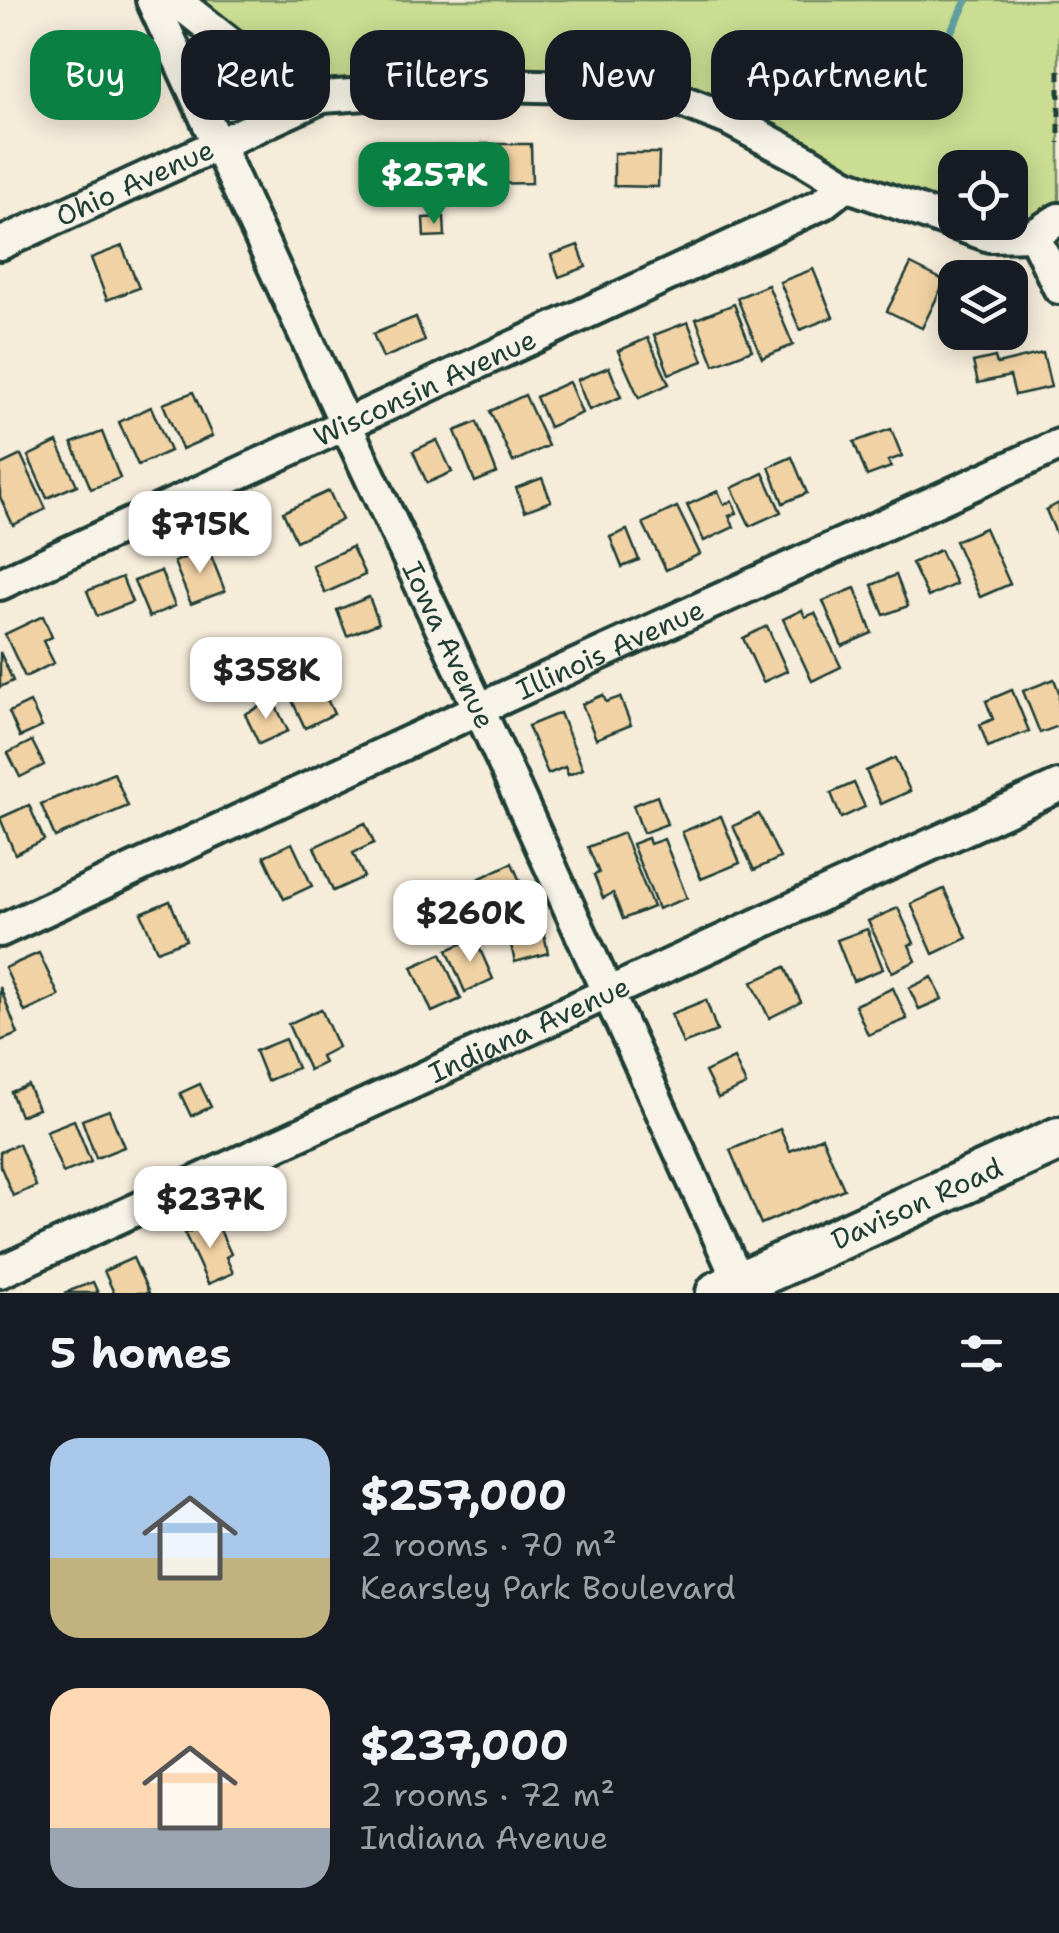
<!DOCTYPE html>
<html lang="en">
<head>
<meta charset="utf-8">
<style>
  body { margin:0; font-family:"Shantell Sans",sans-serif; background:#242831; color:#f1f3f6; height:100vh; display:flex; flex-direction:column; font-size:38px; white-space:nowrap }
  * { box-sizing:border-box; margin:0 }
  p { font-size:32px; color:#9ea1a6 }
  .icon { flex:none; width:55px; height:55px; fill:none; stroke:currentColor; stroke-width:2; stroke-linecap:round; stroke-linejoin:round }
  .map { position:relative; height:1293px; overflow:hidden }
  .sheet { display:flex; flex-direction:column; background:#171b24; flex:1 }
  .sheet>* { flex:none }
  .banner { position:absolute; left:30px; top:30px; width:1000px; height:90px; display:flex; gap:20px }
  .fabs { position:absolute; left:938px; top:150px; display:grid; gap:20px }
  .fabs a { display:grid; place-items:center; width:90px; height:90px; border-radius:20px; background:#171b24; box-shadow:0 5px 25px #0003; font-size:50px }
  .price { position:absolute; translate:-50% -85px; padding:0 22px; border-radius:20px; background:#fff; color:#222; font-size:32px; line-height:65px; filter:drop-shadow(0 2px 5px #0008) }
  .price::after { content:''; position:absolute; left:50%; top:60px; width:30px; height:22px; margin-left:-15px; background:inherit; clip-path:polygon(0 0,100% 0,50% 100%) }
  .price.current { background:#0b8043; color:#fff }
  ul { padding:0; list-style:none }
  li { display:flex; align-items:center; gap:30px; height:250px; padding:0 50px }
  li span { display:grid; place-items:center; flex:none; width:280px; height:200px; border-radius:30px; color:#555 }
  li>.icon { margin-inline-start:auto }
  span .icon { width:120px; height:120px; fill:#fffc; stroke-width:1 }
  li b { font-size:42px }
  h2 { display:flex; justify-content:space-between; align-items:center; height:120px; padding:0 50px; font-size:42px }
  .pill { padding:0 35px; border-radius:30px; background:#171b24; box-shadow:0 5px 25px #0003; font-size:35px; line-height:90px }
  .pill.current { background:#0b8043; color:#fff }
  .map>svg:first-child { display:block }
  .green { fill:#cadd92; stroke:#748d63; stroke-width:2.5; fill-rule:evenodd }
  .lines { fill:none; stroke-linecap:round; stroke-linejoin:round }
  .stream { stroke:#619e9f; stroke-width:8 }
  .building { fill:#f1d2a4; stroke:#1f3d34; stroke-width:2.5 }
  .minor-casing { stroke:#1f3d34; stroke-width:38 }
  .secondary-casing { stroke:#1f3d34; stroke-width:50 }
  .path { stroke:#1f3d34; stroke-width:5; stroke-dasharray:10 8; stroke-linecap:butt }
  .minor { stroke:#f7f3e8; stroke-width:30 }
  .secondary { stroke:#f7f3e8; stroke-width:42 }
  .labels { text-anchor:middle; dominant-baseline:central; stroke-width:9; stroke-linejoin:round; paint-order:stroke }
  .street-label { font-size:28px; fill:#1f3d34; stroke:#f7f3e8 }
</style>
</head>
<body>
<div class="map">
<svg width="1059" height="1293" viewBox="0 0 1059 1293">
  <rect width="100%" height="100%" fill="#f6ecda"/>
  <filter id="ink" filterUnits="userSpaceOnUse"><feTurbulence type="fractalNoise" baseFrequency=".01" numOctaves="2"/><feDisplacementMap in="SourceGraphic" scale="20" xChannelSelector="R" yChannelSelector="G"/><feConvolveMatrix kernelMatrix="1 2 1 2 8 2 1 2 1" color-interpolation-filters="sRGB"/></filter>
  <g filter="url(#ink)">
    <path class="green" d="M175 0H1059V219L1034 235 990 236 846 185 805 160 728 119 651 89 498 85 322 97 251 60ZM955 168H1010V222H955Z"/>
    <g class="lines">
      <path class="stream" d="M928 76 967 0"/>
    </g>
    <g class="building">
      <path d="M482 144H531L532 183 483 184Z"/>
      <path d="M431 146H472L471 183 430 182Z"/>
      <path d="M380 152H416L415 185 399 184 398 197H380Z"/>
      <path d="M614 153H659L658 187 614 186Z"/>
      <path d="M444 217 445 236 424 237 423 218Z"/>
      <path d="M578 245 586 267 559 277 551 255Z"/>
      <path d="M122 246 139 288 107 300 91 258Z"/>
      <path d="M911 264 945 281 922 328 887 311Z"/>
      <path d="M813 269 833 317 800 330 780 282Z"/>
      <path d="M768 285 793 345 762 358 737 298Z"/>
      <path d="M734 304 752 350 714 365 696 319Z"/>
      <path d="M416 317 425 341 383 358 373 334Z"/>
      <path d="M688 322 703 361 669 374 654 335Z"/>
      <path d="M648 338 669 384 639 398 618 351Z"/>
      <path d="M1043 353 1051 387 1015 395 1010 376 978 383 973 362 995 357 997 364Z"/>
      <path d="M609 367 621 397 589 410 577 380Z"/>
      <path d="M569 382 582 413 549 427 536 397Z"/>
      <path d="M193 392 212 436 182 449 163 404Z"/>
      <path d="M525 395 548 446 513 462 490 411Z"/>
      <path d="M151 407 170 451 138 465 119 422Z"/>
      <path d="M477 422 497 473 475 482 455 431Z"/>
      <path d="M891 429 902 456 888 461 891 467 867 476 854 442Z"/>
      <path d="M102 432 120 478 91 489 72 443Z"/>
      <path d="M437 440 452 472 427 483 413 451Z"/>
      <path d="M57 442 77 485 47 498 28 456Z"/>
      <path d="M21 455 46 509 13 525 0 497V465Z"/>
      <path d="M792 457 807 493 783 503 769 467Z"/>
      <path d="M763 473 781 512 750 526 732 488Z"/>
      <path d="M542 478 551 501 525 511 516 488Z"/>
      <path d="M329 491 342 520 296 541 283 512Z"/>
      <path d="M718 491 724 505 732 501 737 513 729 516 734 527 704 541 687 505Z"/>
      <path d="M1059 503V540L1046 510Z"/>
      <path d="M677 507 700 554 666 570 643 523Z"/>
      <path d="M985 528 1010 584 980 597 955 541Z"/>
      <path d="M627 530 639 560 622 567 610 537Z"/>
      <path d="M352 547 365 575 325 593 312 565Z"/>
      <path d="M208 548 225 591 191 604 174 562Z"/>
      <path d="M940 550 956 584 928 597 912 563Z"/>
      <path d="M161 571 175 606 149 617 134 581Z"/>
      <path d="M896 575 908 606 884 615 872 585Z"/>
      <path d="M122 577 132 602 97 616 87 591Z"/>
      <path d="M855 588 872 633 842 646 823 601Z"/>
      <path d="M369 597 379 623 347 636 337 610Z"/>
      <path d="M802 610 805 617 815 613 841 667 812 681 783 619Z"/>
      <path d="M43 616 52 637 43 641 54 663 25 677 5 634Z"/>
      <path d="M767 626 787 671 763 682 743 638Z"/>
      <path d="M0 652 13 681 0 687Z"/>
      <path d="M1054 679 1059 692V726L1040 733 1023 691Z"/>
      <path d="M318 680 334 714 305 728 289 694Z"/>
      <path d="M1012 690 1029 731 988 747 980 725 993 719 986 701Z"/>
      <path d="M603 695 606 702 620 697 631 725 596 739 582 704Z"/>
      <path d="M273 700 288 731 259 744 245 714Z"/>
      <path d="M30 702 42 727 20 737 9 712Z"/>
      <path d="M560 713 583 769 568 775 565 767 548 774 528 726Z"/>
      <path d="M32 741 44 765 20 777 8 753Z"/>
      <path d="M895 758 910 791 881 804 866 771Z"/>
      <path d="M114 773 128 806 55 837 41 804Z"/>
      <path d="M854 783 865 807 841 818 831 793Z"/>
      <path d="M657 796 667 824 643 833 633 805Z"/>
      <path d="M29 805 44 840 15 854 0 818Z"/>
      <path d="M759 814 780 858 754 870 733 826Z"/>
      <path d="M721 816 740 863 701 879 682 832Z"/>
      <path d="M365 823 374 843 353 853 364 877 333 891 314 847Z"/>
      <path d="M623 833 653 907 623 919 613 893 603 898 594 875 599 873 588 847Z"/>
      <path d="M648 838 650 844 664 839 687 898 658 909 632 844Z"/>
      <path d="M292 843 312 886 284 899 264 856Z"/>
      <path d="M512 863 525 893 491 908 478 879Z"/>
      <path d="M944 889 967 938 933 954 911 904Z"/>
      <path d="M170 901 186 940 157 951 141 913Z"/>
      <path d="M423 901 434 928 417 934 407 908Z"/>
      <path d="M898 908 914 943 909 945 916 961 892 972 868 921Z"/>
      <path d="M543 929 548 953 515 962 509 937Z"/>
      <path d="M867 929 883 969 853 981 837 940Z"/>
      <path d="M475 938 493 979 465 992 447 950Z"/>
      <path d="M39 953 59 996 25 1012 5 968Z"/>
      <path d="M441 954 461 999 432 1012 412 967Z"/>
      <path d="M785 967 801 1002 769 1018 752 982Z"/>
      <path d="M932 977 942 999 919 1009 909 988Z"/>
      <path d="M0 987 18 1034 0 1041Z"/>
      <path d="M893 988 907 1019 868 1035 855 1005Z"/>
      <path d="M706 1000 717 1031 683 1044 671 1014Z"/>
      <path d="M321 1009 338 1047 321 1056 324 1063 309 1070 288 1024Z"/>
      <path d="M285 1039 297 1068 267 1081 255 1051Z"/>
      <path d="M734 1058 746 1085 718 1098 705 1072Z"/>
      <path d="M200 1084 211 1107 191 1116 180 1093Z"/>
      <path d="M28 1085 38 1109 20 1116 11 1092Z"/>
      <path d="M109 1110 124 1147 96 1158 82 1120Z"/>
      <path d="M74 1120 91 1162 63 1173 46 1131Z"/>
      <path d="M780 1129 790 1151 822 1137 844 1189 761 1224 730 1150Z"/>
      <path d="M19 1144 36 1186 13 1196 0 1165V1152Z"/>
      <path d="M215 1219 231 1254 226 1257 233 1273 208 1284 185 1234Z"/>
      <path d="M133 1258 149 1293H114L104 1271Z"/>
      <path d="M93 1282 98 1293H64Z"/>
    </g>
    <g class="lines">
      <defs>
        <g id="minor">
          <path id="s1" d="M152 0 346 425 479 709 744 1293"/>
          <path d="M175 0 251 60 322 97 498 85 651 89 728 119 805 160 846 185 990 236 1034 235 1059 219"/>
          <path d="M1034 235 1059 288"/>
          <path id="s2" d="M0 244 322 97"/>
          <path id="s3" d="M0 584 822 204 846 185"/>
          <path id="s4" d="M0 931 505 697 1059 445"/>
          <path id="s5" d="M0 1272 1059 786"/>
        </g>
        <g id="secondary">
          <path id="s6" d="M718 1293 1059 1139"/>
        </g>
      </defs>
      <use href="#minor" class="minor-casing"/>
      <use href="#secondary" class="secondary-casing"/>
      <path class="path" d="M1059 70V143"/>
      <use href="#minor" class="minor"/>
      <use href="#secondary" class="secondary"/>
    </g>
  </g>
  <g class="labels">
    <g class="street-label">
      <text stroke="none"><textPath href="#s2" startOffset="148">Ohio Avenue</textPath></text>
      <text stroke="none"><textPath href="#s3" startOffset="468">Wisconsin Avenue</textPath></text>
      <text stroke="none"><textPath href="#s1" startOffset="710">Iowa Avenue</textPath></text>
      <text stroke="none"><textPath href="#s4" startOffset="672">Illinois Avenue</textPath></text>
      <text stroke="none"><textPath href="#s5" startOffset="582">Indiana Avenue</textPath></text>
      <text stroke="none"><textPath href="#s6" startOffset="218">Davison Road</textPath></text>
    </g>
  </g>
</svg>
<div class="fabs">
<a><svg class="icon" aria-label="locate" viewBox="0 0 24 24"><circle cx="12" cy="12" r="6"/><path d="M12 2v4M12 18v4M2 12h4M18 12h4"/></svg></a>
<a><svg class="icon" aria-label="layers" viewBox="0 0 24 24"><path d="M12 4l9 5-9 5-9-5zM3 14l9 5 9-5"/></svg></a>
</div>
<b class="price current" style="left:434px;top:227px">$257K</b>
<b class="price" style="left:200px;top:576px">$715K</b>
<b class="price" style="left:266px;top:722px">$358K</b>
<b class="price" style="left:470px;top:965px">$260K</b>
<b class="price" style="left:210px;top:1251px">$237K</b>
<div class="banner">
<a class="pill current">Buy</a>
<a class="pill">Rent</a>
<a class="pill">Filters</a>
<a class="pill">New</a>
<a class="pill">Apartment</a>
</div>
</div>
<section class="sheet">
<h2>5 homes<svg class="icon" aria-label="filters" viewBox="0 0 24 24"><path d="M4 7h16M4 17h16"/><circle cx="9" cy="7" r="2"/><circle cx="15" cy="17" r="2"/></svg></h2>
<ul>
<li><span style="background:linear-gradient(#a9c7e8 60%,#c2b280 0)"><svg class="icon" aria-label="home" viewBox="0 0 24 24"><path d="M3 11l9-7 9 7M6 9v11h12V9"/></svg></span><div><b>$257,000</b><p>2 rooms · 70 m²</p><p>Kearsley Park Boulevard</p></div></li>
<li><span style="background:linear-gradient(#ffd9b3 70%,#9aa5b1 0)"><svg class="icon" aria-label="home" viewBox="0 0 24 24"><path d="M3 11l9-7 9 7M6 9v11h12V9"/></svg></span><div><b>$237,000</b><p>2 rooms · 72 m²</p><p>Indiana Avenue</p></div></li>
</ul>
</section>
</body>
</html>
